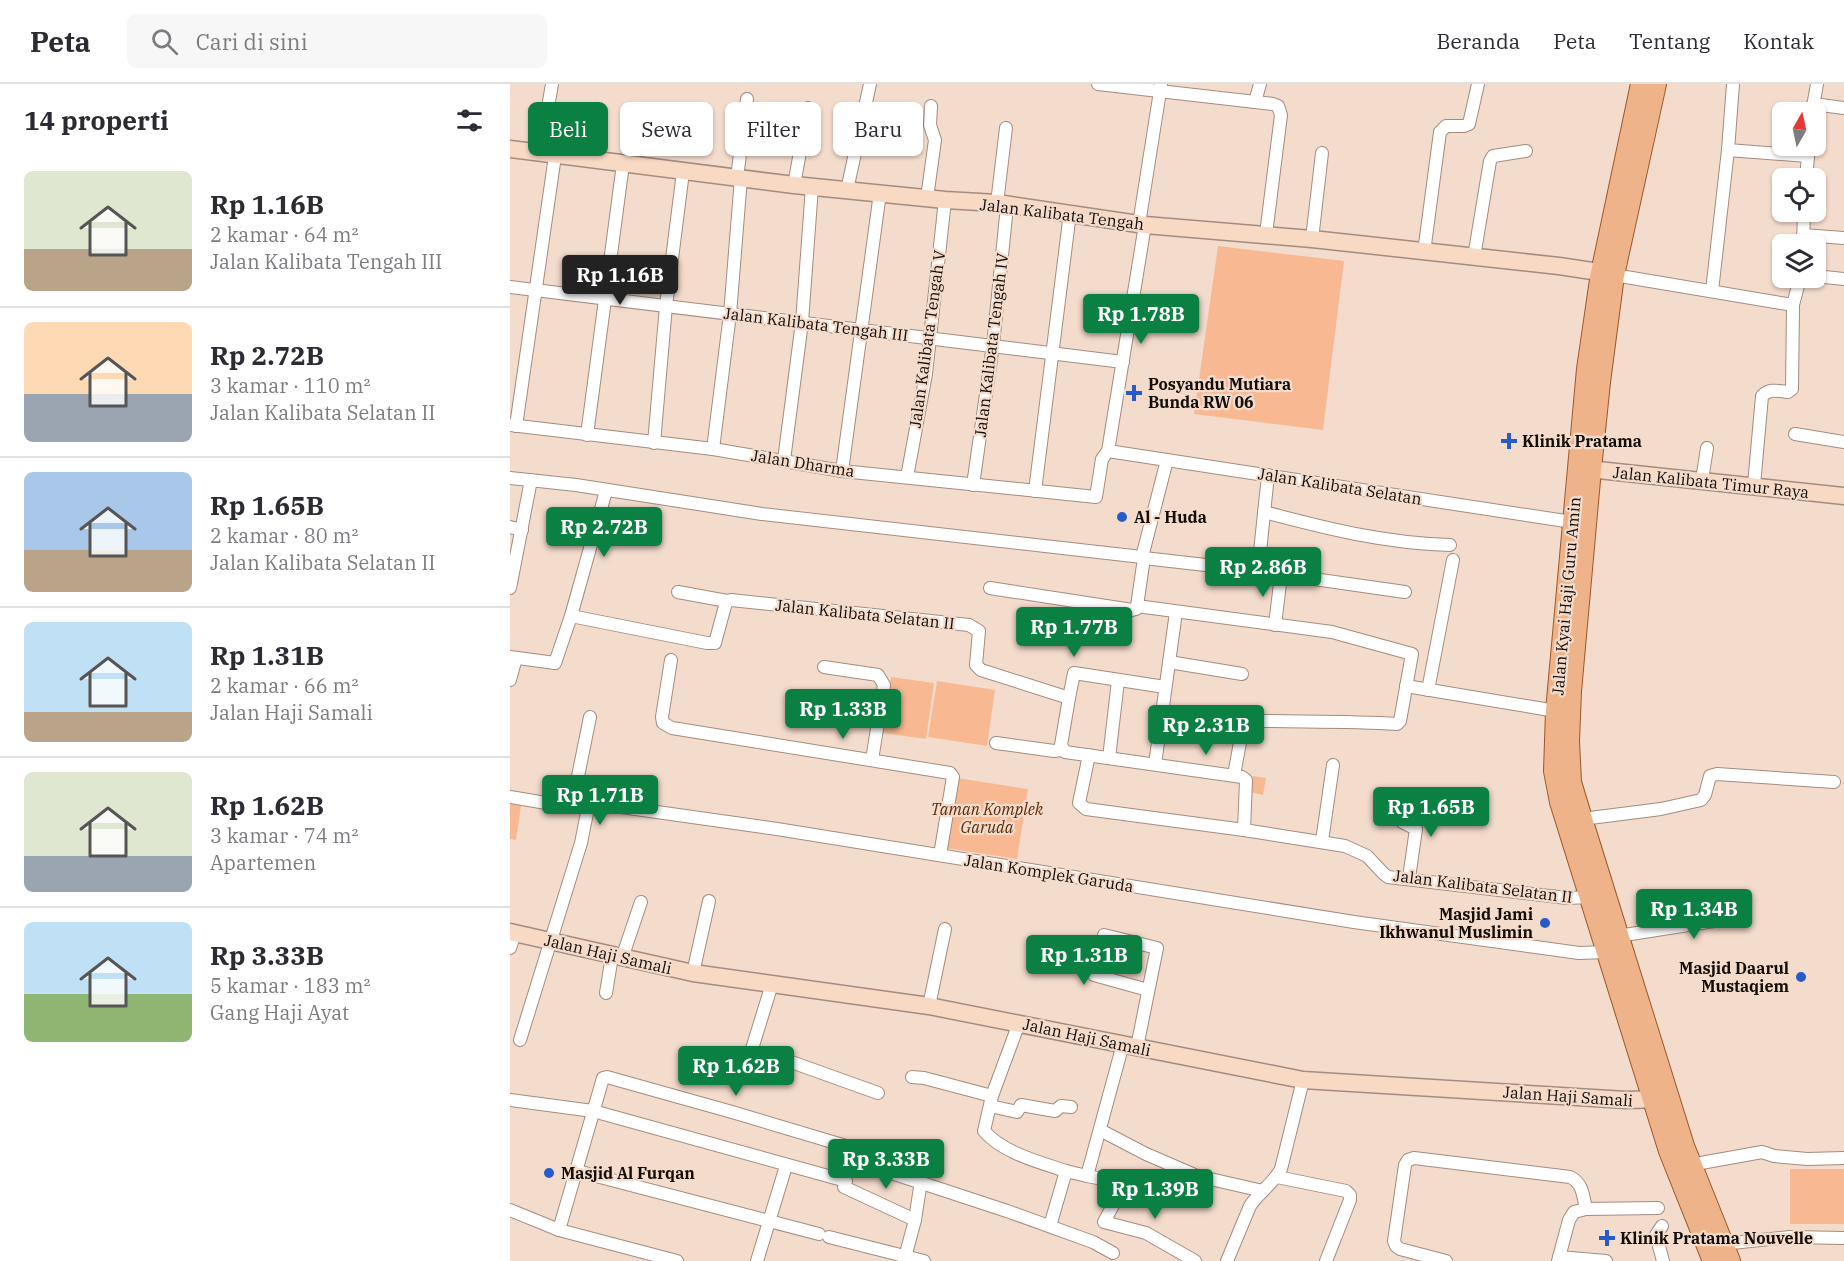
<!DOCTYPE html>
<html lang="id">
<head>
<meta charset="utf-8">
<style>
  body { margin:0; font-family:"IBM Plex Serif",serif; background:#f7f7f7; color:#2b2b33; height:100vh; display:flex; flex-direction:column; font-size:22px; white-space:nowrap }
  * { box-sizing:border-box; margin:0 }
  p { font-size:20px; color:#7c7c81 }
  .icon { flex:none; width:33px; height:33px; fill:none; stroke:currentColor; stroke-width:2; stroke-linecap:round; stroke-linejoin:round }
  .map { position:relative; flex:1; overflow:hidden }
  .panel { display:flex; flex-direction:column; background:#fff; width:510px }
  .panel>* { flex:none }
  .banner { position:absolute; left:18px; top:18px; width:570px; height:54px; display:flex; gap:12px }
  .needle { width:39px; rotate:9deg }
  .fabs { position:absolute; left:1262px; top:18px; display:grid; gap:12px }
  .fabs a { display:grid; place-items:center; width:54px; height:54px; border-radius:9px; background:#fff; box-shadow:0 2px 4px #0004; font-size:30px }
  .price { position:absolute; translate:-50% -51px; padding:0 14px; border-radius:6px; background:#0b8043; color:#fff; font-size:20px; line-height:39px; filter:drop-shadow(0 2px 3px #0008) }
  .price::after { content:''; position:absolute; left:50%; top:36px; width:18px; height:14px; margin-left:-9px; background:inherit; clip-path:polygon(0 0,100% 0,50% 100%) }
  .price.on { background:#222; color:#fff }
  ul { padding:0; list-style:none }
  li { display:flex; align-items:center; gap:18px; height:150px; padding:0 24px }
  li+li { border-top:2px solid #e1e1e2 }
  li span { display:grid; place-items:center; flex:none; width:168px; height:120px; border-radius:9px; color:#555 }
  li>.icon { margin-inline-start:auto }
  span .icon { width:72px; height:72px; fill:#fffc; stroke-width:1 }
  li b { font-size:26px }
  h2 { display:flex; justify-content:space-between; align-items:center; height:72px; padding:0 24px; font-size:26px }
  .chip { padding:0 21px; border-radius:9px; background:#fff; box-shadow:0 2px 4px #0004; font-size:21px; line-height:54px }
  .chip.on { background:#0b8043; color:#fff }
  header { display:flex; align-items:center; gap:36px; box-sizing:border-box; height:84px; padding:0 30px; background:#fff; border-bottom:2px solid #e1e1e2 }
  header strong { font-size:28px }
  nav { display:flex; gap:33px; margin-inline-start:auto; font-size:21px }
  .search { width:420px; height:54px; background:#f7f7f7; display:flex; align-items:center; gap:15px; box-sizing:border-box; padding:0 21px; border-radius:9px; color:#7c7c81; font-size:22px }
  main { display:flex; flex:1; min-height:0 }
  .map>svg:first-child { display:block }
  .green { fill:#f8b992 }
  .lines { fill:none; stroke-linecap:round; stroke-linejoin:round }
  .street-casing { stroke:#a38c7f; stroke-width:14 }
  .secondary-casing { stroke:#a38c7f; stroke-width:19 }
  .primary-casing { stroke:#9b5829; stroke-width:22 }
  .street { stroke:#fff; stroke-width:12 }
  .secondary { stroke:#f7d9c4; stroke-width:16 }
  .primary { stroke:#efb389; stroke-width:20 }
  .poi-dot { fill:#285ac8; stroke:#f4dccd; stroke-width:2 }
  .labels { text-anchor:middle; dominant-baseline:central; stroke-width:4.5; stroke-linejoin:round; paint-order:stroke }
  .street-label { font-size:16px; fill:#140c07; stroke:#f4dccd }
  .poi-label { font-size:16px; font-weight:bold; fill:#140c07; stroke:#f4dccd; text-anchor:start }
  .park-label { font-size:16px; font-style:italic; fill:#5a2d0a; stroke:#f4dccd }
</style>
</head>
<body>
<header>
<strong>Peta</strong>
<div class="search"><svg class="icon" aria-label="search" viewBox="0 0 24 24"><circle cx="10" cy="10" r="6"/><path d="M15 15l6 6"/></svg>Cari di sini</div>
<nav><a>Beranda</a><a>Peta</a><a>Tentang</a><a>Kontak</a></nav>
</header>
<main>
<section class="panel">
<h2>14 properti<svg class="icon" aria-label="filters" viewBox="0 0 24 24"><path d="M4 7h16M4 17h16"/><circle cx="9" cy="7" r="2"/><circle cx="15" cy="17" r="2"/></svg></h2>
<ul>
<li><span style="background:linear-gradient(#dfe7d0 65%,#b9a48a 0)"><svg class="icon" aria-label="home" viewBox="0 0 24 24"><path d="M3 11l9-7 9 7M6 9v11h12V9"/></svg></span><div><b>Rp 1.16B</b><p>2 kamar · 64 m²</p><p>Jalan Kalibata Tengah III</p></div></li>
<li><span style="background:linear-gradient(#ffd9b3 60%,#9aa5b1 0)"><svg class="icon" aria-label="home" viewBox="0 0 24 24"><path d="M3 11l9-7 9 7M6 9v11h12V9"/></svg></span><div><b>Rp 2.72B</b><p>3 kamar · 110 m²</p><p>Jalan Kalibata Selatan II</p></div></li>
<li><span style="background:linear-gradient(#a9c7e8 65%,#b9a48a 0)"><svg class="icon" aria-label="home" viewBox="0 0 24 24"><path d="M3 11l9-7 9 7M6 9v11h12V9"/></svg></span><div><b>Rp 1.65B</b><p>2 kamar · 80 m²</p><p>Jalan Kalibata Selatan II</p></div></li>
<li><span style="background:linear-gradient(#bfe0f5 75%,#b9a48a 0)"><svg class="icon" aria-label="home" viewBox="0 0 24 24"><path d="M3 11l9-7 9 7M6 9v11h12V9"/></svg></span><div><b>Rp 1.31B</b><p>2 kamar · 66 m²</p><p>Jalan Haji Samali</p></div></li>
<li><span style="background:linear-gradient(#dfe7d0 70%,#9aa5b1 0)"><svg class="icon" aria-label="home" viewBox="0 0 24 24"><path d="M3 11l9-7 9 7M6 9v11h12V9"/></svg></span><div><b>Rp 1.62B</b><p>3 kamar · 74 m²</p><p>Apartemen</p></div></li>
<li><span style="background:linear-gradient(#bfe0f5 60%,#8fb573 0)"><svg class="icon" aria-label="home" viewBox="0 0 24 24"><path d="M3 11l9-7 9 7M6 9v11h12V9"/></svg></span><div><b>Rp 3.33B</b><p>5 kamar · 183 m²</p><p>Gang Haji Ayat</p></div></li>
</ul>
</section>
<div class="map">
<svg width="1334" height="1177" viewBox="0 0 1334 1177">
  <rect width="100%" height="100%" fill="#f4dccd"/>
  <g class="green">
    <path d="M708 162 834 177 813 346 684 330Z"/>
    <path d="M381 593 424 599 416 655 373 649Z"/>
    <path d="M427 597 485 606 477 662 418 653Z"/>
    <path d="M743 692 756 694 753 711 740 708Z"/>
    <path d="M447 694 518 705 507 775 436 764Z"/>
    <path d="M0 714 12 715 6 756 0 755Z"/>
    <rect x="1280" y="1085" width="54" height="55"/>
  </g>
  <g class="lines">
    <defs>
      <g id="street">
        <path d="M588 0 763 20 768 22 771 31 756 150"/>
        <path d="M745 18 750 0"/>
        <path d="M1303 20 1334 24"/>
        <path d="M1302 28 1307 0"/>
        <path d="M1218 66 1298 72"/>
        <path d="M30 70 42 0"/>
        <path d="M227 94 237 15"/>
        <path d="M1296 94 1299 62"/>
        <path d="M284 101 298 24"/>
        <path d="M337 106 360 0"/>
        <path d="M417 114 425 56 420 41 421 22"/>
        <path d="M487 119 496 44"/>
        <path d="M629 140 651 1"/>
        <path d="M1293 151 1334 154"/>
        <path d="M802 155 812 69"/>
        <path d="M1293 160 1294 128"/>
        <path d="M914 168 930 48 936 42H954L959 40 968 0"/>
        <path d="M964 173 980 77 983 72 1016 67"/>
        <path d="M1104 191 1283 221 1290 194"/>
        <path d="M1305 192 1334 195"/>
        <path d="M0 203 613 278"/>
        <path d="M1202 207 1218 66 1223 0"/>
        <path d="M0 341 203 365 332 387 586 413 592 375 598 367 635 141"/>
        <path d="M6 342 45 72"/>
        <path d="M1285 350 1334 358"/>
        <path d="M77 351 113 80"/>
        <path d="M144 359 156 222 173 88"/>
        <path d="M203 365 220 230 231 94"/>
        <path d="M598 367 1062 438"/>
        <path d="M274 376 292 238 302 103"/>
        <path d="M332 387 370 109"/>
        <path d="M758 391 748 487 895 508"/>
        <path d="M397 393 416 290 435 116"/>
        <path d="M0 394 66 401 252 430 632 473"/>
        <path d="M1192 396 1197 364"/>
        <path d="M463 401 483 261 497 122"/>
        <path d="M1244 401 1252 312C1260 304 1268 307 1278 308L1282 305 1283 221"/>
        <path d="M525 407 560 129"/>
        <path d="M754 428C818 445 874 459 940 461"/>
        <path d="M0 443 12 446"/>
        <path d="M634 474 748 487"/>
        <path d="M0 504 21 396"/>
        <path d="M480 504 622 526 626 525 627 522 822 548 902 570 890 637 887 640C825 636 764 639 703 635 686 634 669 631 653 628"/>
        <path d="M168 508 217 517"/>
        <path d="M627 522 634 474 632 473 657 376"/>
        <path d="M61 532 96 407"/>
        <path d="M765 541 771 491"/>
        <path d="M0 573 45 579 61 532 197 559H205L215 522 217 517 221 516 459 541 469 547 466 581 471 586 559 614 551 661 555 668 732 693 736 696 734 746"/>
        <path d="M161 576 152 633 153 639 162 644 440 689 443 693 430 771"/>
        <path d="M659 578 732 590"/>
        <path d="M314 583 368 591 374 601 362 676"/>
        <path d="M0 596 6 574"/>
        <path d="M896 602 1046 627"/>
        <path d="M918 606 943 476"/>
        <path d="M559 614 564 589 655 603"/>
        <path d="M80 633 64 712 69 717 267 745 844 838 1069 869 1097 868"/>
        <path d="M486 659 544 667 552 666"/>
        <path d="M579 671 569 719 576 725 734 746 835 762 857 772 874 790 878 793 1057 814 1080 813"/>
        <path d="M599 674 608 597"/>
        <path d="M645 680 666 528"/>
        <path d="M724 691 734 637"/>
        <path d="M0 713 54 722"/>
        <path d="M1072 735 1151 725 1191 716 1195 711 1200 692 1207 690 1324 698"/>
        <path d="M892 738 906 745 899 794"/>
        <path d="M812 757 823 681"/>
        <path d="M1108 852 1223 834"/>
        <path d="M0 864 5 849"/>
        <path d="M112 874 131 818"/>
        <path d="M183 889 199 817"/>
        <path d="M96 909 102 872"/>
        <path d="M419 922 435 845"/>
        <path d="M509 939 482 1012 474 1047C493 1069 529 1078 556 1087"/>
        <path d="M10 956 71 759 79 719"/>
        <path d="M627 963 647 864 594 851 584 891 638 906"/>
        <path d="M273 975 368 1009"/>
        <path d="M237 981 262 900"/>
        <path d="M402 993 414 994 482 1012"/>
        <path d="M0 1016 83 1027 336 1097"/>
        <path d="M480 1022 507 1028 511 1021 545 1027 551 1022 561 1023"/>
        <path d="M590 1046 636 1070 687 1092 753 1107"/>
        <path d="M342 1076 497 1127 583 1158 603 1169"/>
        <path d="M1180 1081 1252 1068 1264 1072 1297 1075 1334 1074"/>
        <path d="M67 1087 309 1150"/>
        <path d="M577 1092 629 1102 650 1110"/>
        <path d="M767 1093 836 1107 840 1111V1116L816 1177"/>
        <path d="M615 1099 594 1138 636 1149 685 1177"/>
        <path d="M334 1103 405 1136"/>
        <path d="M0 1126 49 1146 167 1177"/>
        <path d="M540 1142 556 1087 577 1092 613 960"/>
        <path d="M1152 1142 1146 1151 1153 1177"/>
        <path d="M49 1146 93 994 97 993 222 1028 346 1065"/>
        <path d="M319 1153 414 1177"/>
        <path d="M1212 1160 1280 1153 1334 1154"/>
        <path d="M1049 1173 1096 1177"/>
        <path d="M247 1177 276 1082"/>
        <path d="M394 1177 405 1136 411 1097"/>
        <path d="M717 1177 740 1122C749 1108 763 1100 771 1085L793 996"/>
        <path d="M936 1177 890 1165 886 1162 884 1157 895 1081 898 1076 904 1074 1060 1093C1073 1099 1073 1112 1076 1125L1148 1124"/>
        <path d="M1048 1177 1059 1136 1064 1128 1076 1125"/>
      </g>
      <g id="secondary">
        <path d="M0 65 284 101 435 116 487 119 635 141 802 155 1049 182 1102 190"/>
        <path d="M1069 384 1334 412"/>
        <path d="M0 848 183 889 419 922 793 996 1116 1016 1154 1015"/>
      </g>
      <g id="primary">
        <path d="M1131 0 1091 189 1077 285 1046 627 1044 687 1050 718 1159 1067 1203 1177"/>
        <path d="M1146 0 1104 191 1090 298 1081 385 1061 607 1059 657 1061 698 1072 735 1174 1062 1220 1177"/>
      </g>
    </defs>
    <use href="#street" class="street-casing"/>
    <use href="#secondary" class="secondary-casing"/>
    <use href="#primary" class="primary-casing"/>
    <use href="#street" class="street"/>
    <use href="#secondary" class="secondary"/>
    <use href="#primary" class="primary"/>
  </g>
  <g class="poi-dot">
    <path d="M621 300h6v6h6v6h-6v6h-6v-6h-6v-6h6z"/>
    <path d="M996 348h6v6h6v6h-6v6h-6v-6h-6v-6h6z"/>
    <circle cx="612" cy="433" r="6"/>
    <circle cx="1035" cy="839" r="6"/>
    <circle cx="1291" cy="893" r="6"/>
    <circle cx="39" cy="1089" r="6"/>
    <path d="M1094 1145h6v6h6v6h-6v6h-6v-6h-6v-6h6z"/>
  </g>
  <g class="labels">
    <g class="street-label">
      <text transform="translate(552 130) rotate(7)">Jalan Kalibata Tengah</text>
      <text transform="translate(306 240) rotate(7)">Jalan Kalibata Tengah III</text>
      <text transform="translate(417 255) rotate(-82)">Jalan Kalibata Tengah V</text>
      <text transform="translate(481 261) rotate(-83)">Jalan Kalibata Tengah IV</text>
      <text transform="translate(293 379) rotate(9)">Jalan Dharma</text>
      <text transform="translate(1201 398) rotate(6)">Jalan Kalibata Timur Raya</text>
      <text transform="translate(830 402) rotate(9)">Jalan Kalibata Selatan</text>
      <text transform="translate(1056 512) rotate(-85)">Jalan Kyai Haji Guru Amin</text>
      <text transform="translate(355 530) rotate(6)">Jalan Kalibata Selatan II</text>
      <text transform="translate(539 789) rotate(9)">Jalan Komplek Garuda</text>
      <text transform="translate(973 802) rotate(7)">Jalan Kalibata Selatan II</text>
      <text transform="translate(98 870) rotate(13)">Jalan Haji Samali</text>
      <text transform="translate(577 953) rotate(12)">Jalan Haji Samali</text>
      <text transform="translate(1058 1012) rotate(4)">Jalan Haji Samali</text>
    </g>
    <g class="poi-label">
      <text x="638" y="300">Posyandu Mutiara<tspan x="638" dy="18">Bunda RW 06</tspan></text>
      <text x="1012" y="357">Klinik Pratama</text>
      <text x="624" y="433">Al - Huda</text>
      <text x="1023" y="830" text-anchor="end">Masjid Jami<tspan x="1023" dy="18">Ikhwanul Muslimin</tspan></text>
      <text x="1279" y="884" text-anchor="end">Masjid Daarul<tspan x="1279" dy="18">Mustaqiem</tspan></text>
      <text x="51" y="1089">Masjid Al Furqan</text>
      <text x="1110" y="1154">Klinik Pratama Nouvelle</text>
    </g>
    <g class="park-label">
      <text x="477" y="725">Taman Komplek<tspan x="477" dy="18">Garuda</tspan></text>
    </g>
  </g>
</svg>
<div class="fabs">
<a><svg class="needle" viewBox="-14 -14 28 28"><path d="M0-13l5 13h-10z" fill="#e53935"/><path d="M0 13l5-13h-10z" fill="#7c7c81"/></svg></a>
<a><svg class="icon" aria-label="locate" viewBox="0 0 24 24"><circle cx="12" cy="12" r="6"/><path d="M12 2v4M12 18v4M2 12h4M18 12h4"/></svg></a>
<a><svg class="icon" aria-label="layers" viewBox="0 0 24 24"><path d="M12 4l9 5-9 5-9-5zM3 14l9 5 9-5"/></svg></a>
</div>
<b class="price on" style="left:110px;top:222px">Rp 1.16B</b>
<b class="price" style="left:631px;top:261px">Rp 1.78B</b>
<b class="price" style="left:94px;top:474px">Rp 2.72B</b>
<b class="price" style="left:753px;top:514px">Rp 2.86B</b>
<b class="price" style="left:564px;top:574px">Rp 1.77B</b>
<b class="price" style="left:333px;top:656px">Rp 1.33B</b>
<b class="price" style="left:696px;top:672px">Rp 2.31B</b>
<b class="price" style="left:90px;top:742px">Rp 1.71B</b>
<b class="price" style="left:921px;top:754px">Rp 1.65B</b>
<b class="price" style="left:1184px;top:856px">Rp 1.34B</b>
<b class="price" style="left:574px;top:902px">Rp 1.31B</b>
<b class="price" style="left:226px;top:1013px">Rp 1.62B</b>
<b class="price" style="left:376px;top:1106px">Rp 3.33B</b>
<b class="price" style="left:645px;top:1136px">Rp 1.39B</b>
<div class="banner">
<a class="chip on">Beli</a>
<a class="chip">Sewa</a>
<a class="chip">Filter</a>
<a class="chip">Baru</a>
</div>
</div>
</main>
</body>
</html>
